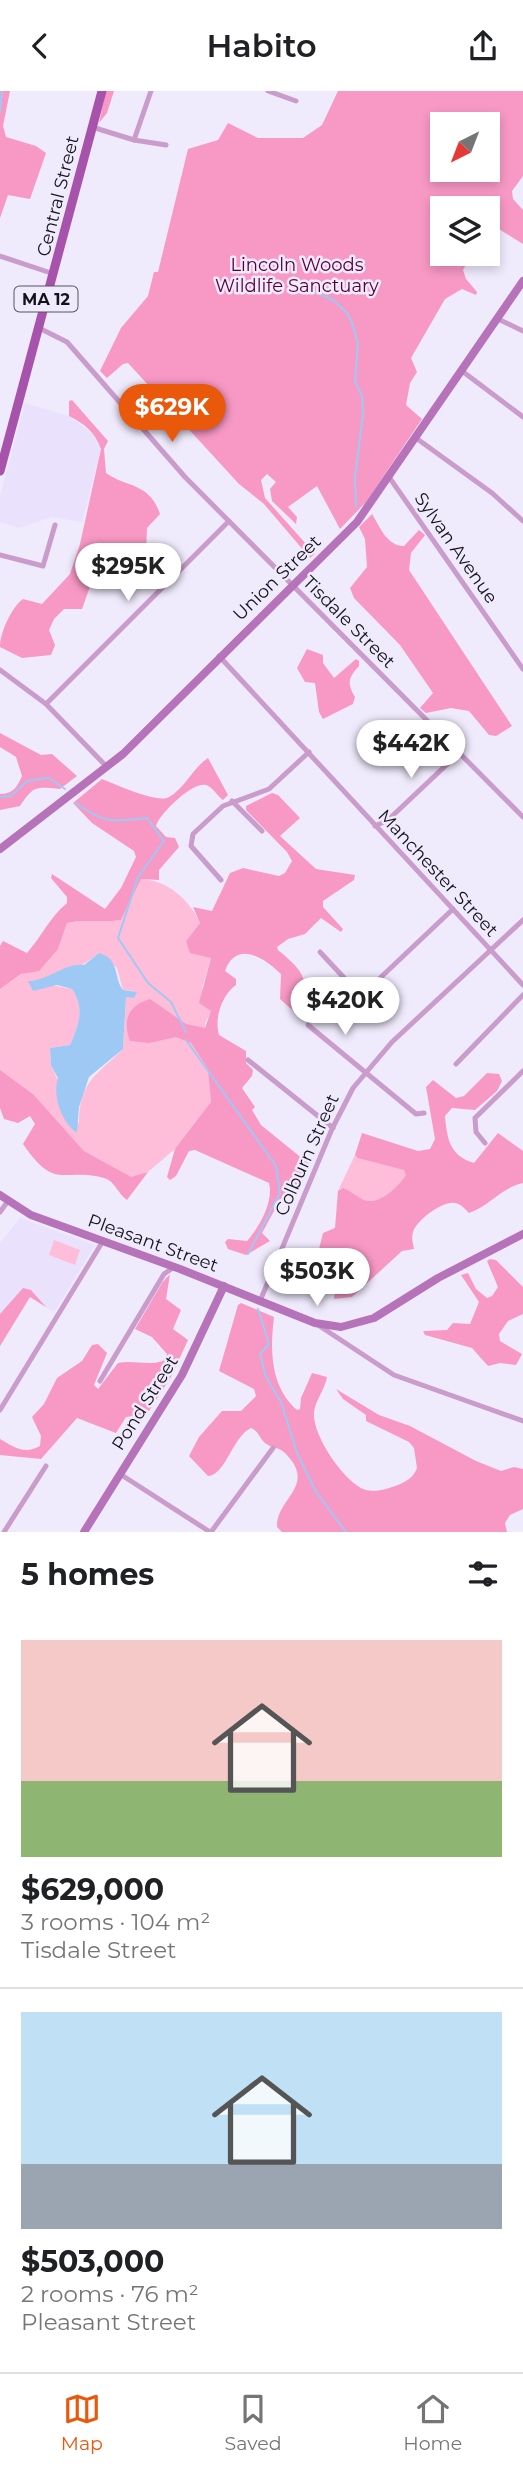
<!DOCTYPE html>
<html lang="en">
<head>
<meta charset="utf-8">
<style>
  body { margin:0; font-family:Montserrat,sans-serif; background:#f6f6f6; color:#202124; height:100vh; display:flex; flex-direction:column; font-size:26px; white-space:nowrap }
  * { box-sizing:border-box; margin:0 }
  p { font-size:23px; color:#757577 }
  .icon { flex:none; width:38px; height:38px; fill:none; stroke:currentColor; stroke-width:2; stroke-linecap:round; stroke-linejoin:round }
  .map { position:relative; height:1441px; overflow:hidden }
  .sheet { display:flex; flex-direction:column; background:#fff; flex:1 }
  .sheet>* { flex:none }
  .needle { width:46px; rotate:222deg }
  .controls { position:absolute; left:430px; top:21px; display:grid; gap:14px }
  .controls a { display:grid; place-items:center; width:70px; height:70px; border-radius:0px; background:#fff; box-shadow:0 4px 10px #0003; font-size:35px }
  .price { position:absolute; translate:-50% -60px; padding:0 16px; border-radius:24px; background:#fff; color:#222; font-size:23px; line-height:46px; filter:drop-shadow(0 2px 4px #0008) }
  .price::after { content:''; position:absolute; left:50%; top:42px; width:21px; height:16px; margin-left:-10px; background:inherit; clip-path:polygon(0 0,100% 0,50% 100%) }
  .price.current { background:#ea580c; color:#fff }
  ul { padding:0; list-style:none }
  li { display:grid; align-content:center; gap:14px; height:371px; padding:0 21px }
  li+li { border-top:2px solid #e0e0e0 }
  li span { display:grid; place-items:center; height:217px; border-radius:0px; color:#555 }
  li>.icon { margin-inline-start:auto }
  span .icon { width:126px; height:126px; fill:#fffc; stroke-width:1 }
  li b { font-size:30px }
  h2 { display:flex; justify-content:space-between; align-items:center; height:84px; padding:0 21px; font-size:30px }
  header { display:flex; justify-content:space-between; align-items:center; height:91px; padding:0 21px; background:#fff; font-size:32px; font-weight:600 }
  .dock { display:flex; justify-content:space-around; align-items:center; height:98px; border-top:2px solid #e0e0e0; background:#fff; font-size:19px; color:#757577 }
  .dock a { display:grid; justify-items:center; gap:4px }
  .dock .current { color:#ea580c }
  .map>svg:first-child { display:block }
  .built { fill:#eae1fc }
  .green { fill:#febeda; fill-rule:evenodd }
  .forest { fill:#f898c5; fill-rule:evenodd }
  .water { fill:#9fc9f5 }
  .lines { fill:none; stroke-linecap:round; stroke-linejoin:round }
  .stream { stroke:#9fc9f5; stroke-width:2 }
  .street { stroke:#ca9ccc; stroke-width:5 }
  .secondary { stroke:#b773ba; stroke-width:8 }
  .primary { stroke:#a753ac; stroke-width:9 }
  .labels { text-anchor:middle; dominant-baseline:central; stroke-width:5; stroke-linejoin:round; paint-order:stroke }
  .shield { fill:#f0eafd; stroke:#57545d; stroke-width:2 }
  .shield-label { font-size:16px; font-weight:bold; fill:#151319 }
  .street-label { font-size:18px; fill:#151319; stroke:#f0eafd }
  .park-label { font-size:18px; fill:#580036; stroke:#f0eafd }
</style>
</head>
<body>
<header><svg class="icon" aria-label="back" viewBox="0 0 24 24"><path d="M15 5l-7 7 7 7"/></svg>Habito<svg class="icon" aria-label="share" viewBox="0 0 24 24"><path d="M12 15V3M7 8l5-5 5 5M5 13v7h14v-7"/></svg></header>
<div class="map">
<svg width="523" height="1441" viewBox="0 0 523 1441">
  <rect width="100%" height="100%" fill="#f0eafd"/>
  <g class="built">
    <path d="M25 312 69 325 97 346 101 358 82 431 52 426 19 437 0 431V405Z"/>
    <path d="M20 1127 95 1154 54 1221 30 1206 0 1255V1152Z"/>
  </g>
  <g class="green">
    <path d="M141 788C167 789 189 808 200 832L186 850 211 867 202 897 212 920 205 932 211 1011 183 1051 148 1081 131 1087 84 1060 33 1003 0 979V898L58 858 67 832C86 828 103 832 121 829ZM99 862 117 877 123 899 133 900 134 907 126 906 123 958C96 985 79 990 79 1033L51 975 50 957 70 954C79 933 85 918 72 898L28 890C51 889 82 877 99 862Z"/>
    <path d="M355 1064 404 1079 407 1084C399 1095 379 1115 364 1109 356 1105 351 1100 343 1097L338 1100Z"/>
    <path d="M54 1149 80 1159 75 1174 49 1164Z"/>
  </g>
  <g class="forest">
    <path d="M0 0H10L3 35 6 46 36 55 46 62 30 108 8 104 0 127Z"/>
    <path d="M106 0H114L107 22 99 32Z"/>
    <path d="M338 0H523V85L512 100 513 108 523 119V153L499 138 488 140V117H443V163H472L463 179 466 188 477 201 476 204 462 198 445 208 411 267 417 281 410 292 406 314 422 328 366 411 340 438 317 395 288 416 297 426 296 433 272 410 270 398 276 391 267 383 261 389 265 407 315 463 310 467 264 413 239 393 128 272 123 273 107 287 100 280 121 237 148 205 154 181H158L188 58 218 49 228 32 258 47H303L322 34ZM488 33V79H443V33Z"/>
    <path d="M72 309 108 350 104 358 106 382C127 397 149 391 160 423L147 437 146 463 119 482 105 481 93 487 82 518H64L54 528 49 539 55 554 51 564 22 567 0 556C0 542 11 517 23 508L42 513 70 483 80 453 101 358C95 341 85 333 69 325V310Z"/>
    <path d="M372 423C380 436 387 455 404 455L419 439 425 444 411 462 409 479 512 635 496 645 489 644 469 620 451 617 426 622 420 617 433 602 400 554 354 507 350 497 367 476 365 448 359 436Z"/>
    <path d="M307 558 323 564V572L334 587 356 568 359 570V575C348 587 347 592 355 606L353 613 323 628 319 621 315 592 305 591 297 577Z"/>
    <path d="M0 642 41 664 52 663 77 685 60 698C36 696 34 694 20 715L0 719V703C13 703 17 696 22 685L16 666 0 656Z"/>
    <path d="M208 667 228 704 223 709C217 705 213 696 206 694 193 690 159 723 156 735L166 746 175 747 179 756 159 779V789L141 788 121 829C103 832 86 828 67 832L58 858 39 880 21 883 0 898V855L3 850 27 862C42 845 49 827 67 812V806L51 787 52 783 105 818 121 797 136 766 134 760 92 732 73 712 102 688C115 693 158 713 169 706 184 698 193 677 208 667Z"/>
    <path d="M272 702 278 704 300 727 280 745 316 778 355 784 354 789 323 810V816L343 838 341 841 321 827 305 843 288 848 277 856 278 859C308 884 308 888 300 926L280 908 281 883C264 866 236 849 225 880L236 888V894C222 904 214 927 219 944L246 960V972L253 979 252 985 242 997 255 1016 252 1019 261 1034 309 1073 297 1105H285L280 1109 262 1142 270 1150 246 1164 228 1158 225 1151 228 1148 247 1150C259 1137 274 1110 269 1092L195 1059 189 1060 176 1085 170 1089 167 1086 175 1058 211 1011 208 978 191 952 176 946 149 952 130 950C122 928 129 914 150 908L186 933 205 937 211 920 199 912 211 867 190 862 186 850 200 832 193 816 212 820 230 782 243 777 279 785 285 782 292 770 287 761 246 719V715Z"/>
    <path d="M0 979 33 1003 84 1060 131 1086 148 1081 127 1109C118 1103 115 1090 104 1087 62 1076 56 1101 23 1053L35 1033 30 1025 18 1032 4 1028 0 1017Z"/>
    <path d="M487 982 499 983 502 990 497 1000 475 1019 452 1017 445 1025C447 1048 450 1065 474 1072L498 1042 523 1060V1092C501 1097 490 1115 469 1122 464 1117 461 1113 455 1112 442 1110 417 1129 413 1141 411 1147 413 1152 414 1158L402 1160 352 1206 334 1208C335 1193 349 1176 345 1163L335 1161 323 1171 316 1170 323 1142 335 1137 338 1100 343 1097C351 1100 356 1105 364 1109 379 1115 399 1095 406 1084L404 1079 358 1067 355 1064 362 1042 418 1060 430 1058 435 1048 426 996 433 989 456 1007 464 1005Z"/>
    <path d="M490 1168 496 1169 523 1196V1223L508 1230 499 1243 500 1250 522 1263 516 1274 500 1272 488 1275 472 1257 425 1244 423 1240 447 1239 453 1232 470 1233 479 1211 461 1184 468 1182 476 1198 487 1207 492 1205 498 1196 487 1170Z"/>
    <path d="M170 1183 166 1208 181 1219 173 1238 188 1249 171 1286 147 1323 126 1326 116 1342 77 1327 41 1368 0 1364V1348C14 1356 24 1364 40 1355L41 1345 32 1326 44 1313 57 1287 82 1270 92 1254 98 1253 107 1262 94 1294 98 1298 118 1272C134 1269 147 1275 163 1270L167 1263 152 1246 135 1238 162 1192Z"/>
    <path d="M23 1197 31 1199 46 1216 30 1206 0 1255V1223Z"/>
    <path d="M241 1212 274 1226C270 1259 270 1295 297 1319L300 1318 301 1307 312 1282 327 1286C325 1298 316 1308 314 1321 312 1344 342 1387 361 1397 372 1403 387 1398 398 1394 407 1390 413 1387 417 1377L414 1357 409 1351 366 1330V1324L343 1308 336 1298 379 1324 410 1335 476 1370 501 1380 514 1376 523 1378V1418L510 1424 505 1432 507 1441H282L277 1436C276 1407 318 1395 285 1362 279 1356 271 1357 265 1352 259 1347 259 1340 251 1337 232 1346 226 1384 208 1385L189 1365 199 1346 222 1320H241L256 1305 254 1298 219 1280 238 1214Z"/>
  </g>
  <path class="water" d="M99 862C120 868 113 885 123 899L137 901 134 907 126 906 123 958 89 986 79 1016 77 1042C62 1032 52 1005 58 987L51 975 50 957 70 954C79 933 85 918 72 898L57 894 33 900 28 890C48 890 65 871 84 874Z"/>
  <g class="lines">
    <g class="stream">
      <path d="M0 21 2 0"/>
      <path d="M309 198 333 209 347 222 353 234 358 254 355 290 362 305 363 323 355 386 356 416"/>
      <path d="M0 706 11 705 27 690 49 687 65 698"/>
      <path d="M76 712C103 733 115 731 147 727L164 750 138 786 118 847 148 892 171 911 186 941"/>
      <path d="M186 949 276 1075 280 1102 248 1163"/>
      <path d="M258 1218 269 1253 260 1263 266 1286 281 1311 297 1362 316 1401 346 1441"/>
    </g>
    <g class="street">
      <path d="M268 0 296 10"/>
      <path d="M92 36 134 49 166 54"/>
      <path d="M134 49 151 0"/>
      <path d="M0 165 54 183"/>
      <path d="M498 228 523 240"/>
      <path d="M39 237 67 251 185 386 523 726"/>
      <path d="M462 280 523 326"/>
      <path d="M416 347 492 402 523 430"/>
      <path d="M389 386 523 578"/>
      <path d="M0 464 43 475 55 434"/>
      <path d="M219 565 523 894"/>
      <path d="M0 579 46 613 107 676"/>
      <path d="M46 613 229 430"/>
      <path d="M232 710 262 740"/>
      <path d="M375 735 388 729 459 662"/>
      <path d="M221 789 191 755 193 743 223 715 269 698 309 661"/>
      <path d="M320 861 361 905 453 818"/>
      <path d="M308 934 416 1023 424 1022"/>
      <path d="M248 969 333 1037"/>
      <path d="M456 973 523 904"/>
      <path d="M485 1052 476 1041 475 1027 523 980"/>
      <path d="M0 1121 8 1110"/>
      <path d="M260 1210 332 1038 353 997 392 951 523 829"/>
      <path d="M318 1234 394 1284 523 1330"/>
      <path d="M100 1290 164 1183 174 1176"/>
      <path d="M0 1319 103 1150"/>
      <path d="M120 1383 210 1441"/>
      <path d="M4 1441 46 1375"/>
      <path d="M211 1441 273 1357"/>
    </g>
    <g class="secondary">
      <path d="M0 758 123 663 357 431 523 190"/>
      <path d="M0 1104 31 1124 180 1178 315 1232 341 1236 374 1227 438 1187 523 1143"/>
      <path d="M84 1441 182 1284 224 1195"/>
    </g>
    <path class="primary" d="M0 380 102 0"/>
  </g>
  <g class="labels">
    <rect class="shield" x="14.5" y="195.5" width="63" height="25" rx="5"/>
    <g class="shield-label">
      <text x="46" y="208">MA 12</text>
    </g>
    <g class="street-label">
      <text transform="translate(58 105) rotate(-76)">Central Street</text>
      <text transform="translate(456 457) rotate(55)">Sylvan Avenue</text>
      <text transform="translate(277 487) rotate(-44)">Union Street</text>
      <text transform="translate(349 531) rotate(45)">Tisdale Street</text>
      <text transform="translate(438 782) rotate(47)">Manchester Street</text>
      <text transform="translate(307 1064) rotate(-66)">Colburn Street</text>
      <text transform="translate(153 1152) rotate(20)">Pleasant Street</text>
      <text transform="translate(145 1312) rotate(-58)">Pond Street</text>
    </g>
    <g class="park-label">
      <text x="297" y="174">Lincoln Woods<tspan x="297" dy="21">Wildlife Sanctuary</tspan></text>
    </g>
  </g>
</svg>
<div class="controls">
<a><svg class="needle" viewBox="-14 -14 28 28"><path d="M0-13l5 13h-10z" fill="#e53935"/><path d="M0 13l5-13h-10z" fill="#757577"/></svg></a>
<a><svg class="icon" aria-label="layers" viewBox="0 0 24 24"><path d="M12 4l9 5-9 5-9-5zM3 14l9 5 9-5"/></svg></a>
</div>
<b class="price current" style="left:172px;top:353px">$629K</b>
<b class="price" style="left:128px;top:512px">$295K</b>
<b class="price" style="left:411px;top:689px">$442K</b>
<b class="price" style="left:345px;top:946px">$420K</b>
<b class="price" style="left:317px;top:1217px">$503K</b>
</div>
<section class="sheet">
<h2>5 homes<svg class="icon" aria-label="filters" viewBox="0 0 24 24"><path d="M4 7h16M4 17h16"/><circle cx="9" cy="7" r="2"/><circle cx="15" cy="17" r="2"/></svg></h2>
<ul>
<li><span style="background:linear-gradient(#f6c9c9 65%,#8fb573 0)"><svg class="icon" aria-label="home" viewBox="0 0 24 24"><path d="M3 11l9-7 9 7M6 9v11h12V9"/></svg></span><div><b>$629,000</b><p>3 rooms · 104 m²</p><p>Tisdale Street</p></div></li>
<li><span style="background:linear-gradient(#bfe0f5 70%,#9aa5b1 0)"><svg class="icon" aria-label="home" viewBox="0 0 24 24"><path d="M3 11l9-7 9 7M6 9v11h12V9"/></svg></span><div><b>$503,000</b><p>2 rooms · 76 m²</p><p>Pleasant Street</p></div></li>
</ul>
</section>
<nav class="dock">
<a class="current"><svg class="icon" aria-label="map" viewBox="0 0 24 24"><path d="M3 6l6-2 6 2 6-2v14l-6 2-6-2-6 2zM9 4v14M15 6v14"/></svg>Map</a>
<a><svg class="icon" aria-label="saved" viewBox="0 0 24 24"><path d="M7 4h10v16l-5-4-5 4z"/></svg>Saved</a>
<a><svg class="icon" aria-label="home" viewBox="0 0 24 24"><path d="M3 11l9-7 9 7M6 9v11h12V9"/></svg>Home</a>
</nav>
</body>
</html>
